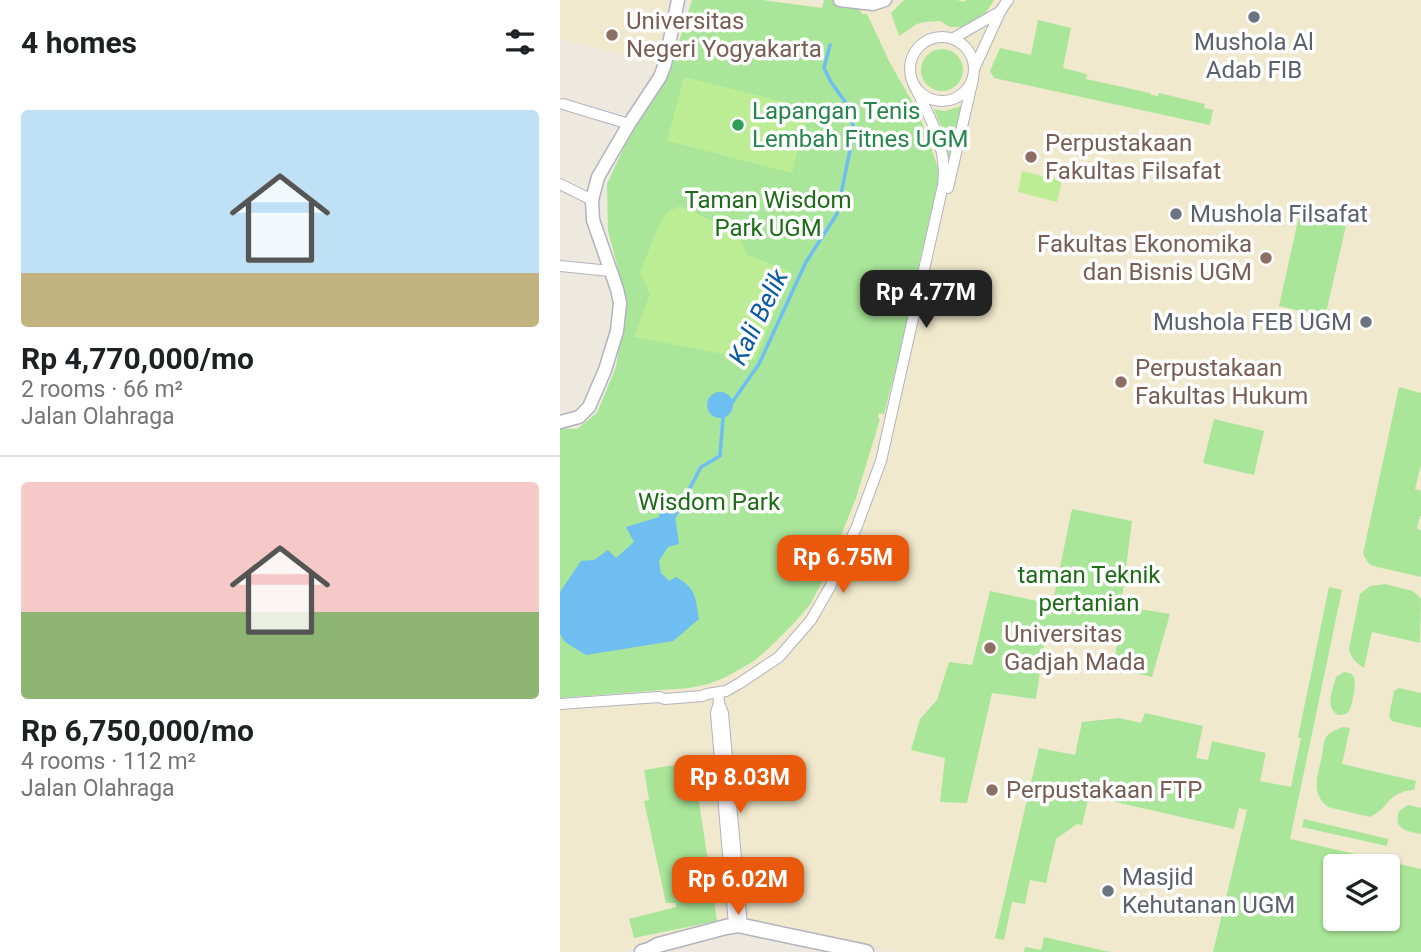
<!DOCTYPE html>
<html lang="en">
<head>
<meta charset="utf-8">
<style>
  body { margin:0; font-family:Roboto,sans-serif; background:#f2f2f2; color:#202124; height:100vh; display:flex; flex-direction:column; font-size:26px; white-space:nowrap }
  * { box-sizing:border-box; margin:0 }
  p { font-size:23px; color:#757577 }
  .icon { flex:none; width:38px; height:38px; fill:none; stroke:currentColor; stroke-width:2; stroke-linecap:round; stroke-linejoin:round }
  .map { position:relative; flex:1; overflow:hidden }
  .side { display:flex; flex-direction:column; background:#fff; width:560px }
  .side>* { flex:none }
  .tools { position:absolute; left:763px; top:854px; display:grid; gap:14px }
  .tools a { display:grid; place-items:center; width:77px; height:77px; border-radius:7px; background:#fff; box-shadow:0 2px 5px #0004; font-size:35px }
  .price { position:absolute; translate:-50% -60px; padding:0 16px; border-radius:14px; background:#ea580c; color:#fff; font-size:23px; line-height:46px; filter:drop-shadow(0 2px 4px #0008) }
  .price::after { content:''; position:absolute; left:50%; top:42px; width:21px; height:16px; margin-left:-10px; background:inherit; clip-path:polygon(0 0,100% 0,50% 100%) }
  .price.active { background:#222; color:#fff }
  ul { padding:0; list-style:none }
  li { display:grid; align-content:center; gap:14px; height:371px; padding:0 21px }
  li+li { border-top:2px solid #e0e0e0 }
  li span { display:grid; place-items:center; height:217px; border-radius:7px; color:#555 }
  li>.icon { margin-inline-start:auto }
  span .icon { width:126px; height:126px; fill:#fffc; stroke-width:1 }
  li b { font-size:30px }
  h2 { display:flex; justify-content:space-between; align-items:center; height:84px; padding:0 21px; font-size:30px }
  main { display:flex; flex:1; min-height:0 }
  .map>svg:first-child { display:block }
  .education { fill:#f0e9cd; fill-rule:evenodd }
  .green { fill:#a9e699; fill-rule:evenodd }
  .pitch { fill:#bced95 }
  .water { fill:#6ebef2 }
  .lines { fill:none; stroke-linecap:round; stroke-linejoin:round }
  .stream { stroke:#6ebef2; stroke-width:3.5 }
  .minor-casing { stroke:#b2b2c0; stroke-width:12 }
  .tertiary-casing { stroke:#b2b2c0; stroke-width:15 }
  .secondary-casing { stroke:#b2b2c0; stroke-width:17 }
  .minor { stroke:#fff; stroke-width:10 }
  .tertiary { stroke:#fff; stroke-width:12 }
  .secondary { stroke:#fff; stroke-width:14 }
  .worship-dot { fill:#6b7280; stroke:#fff; stroke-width:2.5 }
  .education-dot { fill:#8d6e63; stroke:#fff; stroke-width:2.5 }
  .leisure-dot { fill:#2e9e5b; stroke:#fff; stroke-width:2.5 }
  .labels { text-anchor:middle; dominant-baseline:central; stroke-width:7; stroke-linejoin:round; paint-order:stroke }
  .education-label { font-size:24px; fill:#785e54; stroke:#fff; text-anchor:start }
  .worship-label { font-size:24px; fill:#5b616d; stroke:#fff; text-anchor:start }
  .leisure-label { font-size:24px; fill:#27864d; stroke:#fff; text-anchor:start }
  .park-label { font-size:24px; fill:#1f6c18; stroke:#fff }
  .water-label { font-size:26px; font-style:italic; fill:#0a5aa2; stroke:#fff }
</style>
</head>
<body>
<main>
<section class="side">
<h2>4 homes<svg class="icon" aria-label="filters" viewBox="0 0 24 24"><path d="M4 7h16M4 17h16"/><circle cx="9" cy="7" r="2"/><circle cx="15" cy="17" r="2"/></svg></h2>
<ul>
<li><span style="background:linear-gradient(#bfe0f5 75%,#c2b280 0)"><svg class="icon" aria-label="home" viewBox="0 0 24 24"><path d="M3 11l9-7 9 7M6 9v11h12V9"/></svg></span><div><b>Rp 4,770,000/mo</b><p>2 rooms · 66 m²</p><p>Jalan Olahraga</p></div></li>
<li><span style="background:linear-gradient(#f6c9c9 60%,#8fb573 0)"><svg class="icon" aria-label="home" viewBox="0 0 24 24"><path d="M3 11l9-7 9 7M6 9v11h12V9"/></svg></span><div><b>Rp 6,750,000/mo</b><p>4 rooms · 112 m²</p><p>Jalan Olahraga</p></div></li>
</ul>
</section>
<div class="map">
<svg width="861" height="952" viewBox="0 0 861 952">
  <rect width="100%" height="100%" fill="#eee9de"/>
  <g class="education">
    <path d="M0 0H108L106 30 97 64 0 39Z"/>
    <path d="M131 0H244L263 3 264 0H861V952H335L206 926 197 922H167L58 952H0V428L17 429 44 408 75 301 56 232 54 169 68 139 109 74ZM775 866H828V919H775Z"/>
  </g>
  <g class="green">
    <path d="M132 0H202L262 8 264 0H295L302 14H307L330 63 358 112 373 153 380 175 353 290 356 291 324 414 319 413 318 418 320 419 296 498 265 576 251 603 236 621 209 648 194 661 164 678 148 684 129 688 0 698V428L17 429 37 413 56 367 66 309 63 287 48 231 47 184 68 139 109 74Z"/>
    <path d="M344 0H397L404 2 406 0H434L425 14 403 27H390L380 21 364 22 357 24 339 36 331 13Z"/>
    <path d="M478 20 511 28 503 68 527 74 526 79 590 93 591 95 598 96 599 93 645 104 644 108 653 110 650 125 434 78 430 71 440 48 471 55Z"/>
    <circle cx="382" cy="70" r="21"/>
    <path d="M402 106 389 161 384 134 374 109 385 111Z"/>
    <path d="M739 216 786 226 765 317 719 306Z"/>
    <path d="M839 387 861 393V465L855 489 861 491V516H860L857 529 861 530V577L813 566 809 564 803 554Z"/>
    <path d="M654 419 704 431 694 475 643 463Z"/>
    <path d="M512 509 572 521 561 606 610 614 592 677 554 668 557 642 541 635 487 625 476 699 432 693 407 803 380 802 385 758 351 750 360 719 377 700 389 662 412 665 430 591 491 604 489 621Z"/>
    <path d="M825 584 853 591 861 599 860 643 812 632 804 668C796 663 791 658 789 649L800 594 810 586Z"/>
    <path d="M769 587 782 590 730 839 861 869V952H653L687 810 679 808 674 829 529 796 522 825 517 824 496 839 486 883 470 880 465 904 452 902 444 940 435 938 479 748 515 755 522 722 559 718 581 723 585 713 643 726 636 758 648 760 652 741 706 753 700 781 731 787 741 738 738 737ZM828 866V919H775V866Z"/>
    <path d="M784 672C789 673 792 673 794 677 797 681 792 707 789 711 786 715 783 715 778 715 764 706 773 691 776 677Z"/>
    <path d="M839 688 861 693V728L832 721 829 716 834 691Z"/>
    <path d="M783 727 790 728 782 764 856 781 854 790C826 792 831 807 810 817L768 807C750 794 758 774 762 756 763 751 763 744 765 739 768 733 777 729 783 727Z"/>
    <path d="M133 762 157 921 74 938 69 919 116 907V903H106L84 801 89 800 84 770Z"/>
    <path d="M848 805 861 808V834C847 831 833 830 839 811Z"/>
    <path d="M744 819 828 839 827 846 742 827Z"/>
    <path d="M484 937 550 952H464L465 947 481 950Z"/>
  </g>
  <g class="pitch">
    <path d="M124 77 248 108 232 173 107 141Z"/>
    <path d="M462 171 502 181 497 202 458 192Z"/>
    <path d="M120 206 179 233 186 254 231 272 195 360 74 337 90 294 80 273 96 232 106 213Z"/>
  </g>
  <g class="water">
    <circle cx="160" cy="405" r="13"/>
    <path d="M101 504 115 516 119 544 108 547 99 561 101 573 109 581 116 577C137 589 135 597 139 619L113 641 26 655 5 642 0 634V592L21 561 34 560 48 550 56 558 74 542 66 527 99 517Z"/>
  </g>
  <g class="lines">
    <g class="stream">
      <path d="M171 404 199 364 246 262 277 214 292 140 293 119 286 103 271 82 264 68 270 45"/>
      <path d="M115 516 141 467 160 456 163 418 165 414"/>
    </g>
    <defs>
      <g id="minor">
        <circle cx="382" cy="69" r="32"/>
        <path d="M392 39 441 11"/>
        <path d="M414 69 441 10 448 0"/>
        <path d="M3 104 69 124"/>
        <path d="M0 184 32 200"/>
        <path d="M388 188 413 79"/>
        <path d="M0 266 50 271"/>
        <path d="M158 693 159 703 163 713 182 926"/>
        <path d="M159 703 156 713 174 925"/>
        <path d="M0 704 99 697 105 699 142 696 147 694 166 691 180 683 219 657 251 620 270 587 297 526 321 461 383 185C388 148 370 117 354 85"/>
      </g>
      <g id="tertiary">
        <path d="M280 0 313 4 325 0"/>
        <path d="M0 422 19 417 29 407 45 370 57 331 60 303 57 289 33 220 32 200 38 177 69 124 100 77 105 64 118 0"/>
      </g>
      <path id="secondary" d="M82 952 89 950 98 945 166 927 178 925 306 952"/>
    </defs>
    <use href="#minor" class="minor-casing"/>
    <use href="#tertiary" class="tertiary-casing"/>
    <use href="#secondary" class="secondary-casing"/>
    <use href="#minor" class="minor"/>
    <use href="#tertiary" class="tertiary"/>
    <use href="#secondary" class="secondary"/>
  </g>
  <g class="worship-dot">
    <circle cx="694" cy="17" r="7"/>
    <circle cx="616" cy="214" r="7"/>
    <circle cx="806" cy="322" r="7"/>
    <circle cx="548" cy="891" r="7"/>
  </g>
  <g class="education-dot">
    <circle cx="52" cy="35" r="7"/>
    <circle cx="471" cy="157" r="7"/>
    <circle cx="706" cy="258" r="7"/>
    <circle cx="561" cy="382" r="7"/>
    <circle cx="430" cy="648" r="7"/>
    <circle cx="432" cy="790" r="7"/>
  </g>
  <circle class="leisure-dot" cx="178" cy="125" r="7"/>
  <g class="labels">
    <g class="education-label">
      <text x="66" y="21">Universitas<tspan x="66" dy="28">Negeri Yogyakarta</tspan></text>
      <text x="485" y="143">Perpustakaan<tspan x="485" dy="28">Fakultas Filsafat</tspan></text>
      <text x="692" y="244" text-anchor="end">Fakultas Ekonomika<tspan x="692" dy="28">dan Bisnis UGM</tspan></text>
      <text x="575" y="368">Perpustakaan<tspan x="575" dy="28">Fakultas Hukum</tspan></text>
      <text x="444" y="634">Universitas<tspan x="444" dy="28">Gadjah Mada</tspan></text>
      <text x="446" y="790">Perpustakaan FTP</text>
    </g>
    <g class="worship-label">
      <text x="694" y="42" text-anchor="middle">Mushola Al<tspan x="694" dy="28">Adab FIB</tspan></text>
      <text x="630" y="214">Mushola Filsafat</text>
      <text x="792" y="322" text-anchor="end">Mushola FEB UGM</text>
      <text x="562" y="877">Masjid<tspan x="562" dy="28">Kehutanan UGM</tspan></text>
    </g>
    <g class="leisure-label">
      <text x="192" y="111">Lapangan Tenis<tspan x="192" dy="28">Lembah Fitnes UGM</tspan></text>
    </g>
    <g class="park-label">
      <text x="208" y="200">Taman Wisdom<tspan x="208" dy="28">Park UGM</tspan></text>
      <text x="149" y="502">Wisdom Park</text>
      <text x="529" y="575">taman Teknik<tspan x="529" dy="28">pertanian</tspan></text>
    </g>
    <g class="water-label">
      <text transform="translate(198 317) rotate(-64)">Kali Belik</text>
    </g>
  </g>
</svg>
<div class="tools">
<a><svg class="icon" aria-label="layers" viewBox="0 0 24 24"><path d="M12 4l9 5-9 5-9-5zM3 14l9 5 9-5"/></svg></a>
</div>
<b class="price active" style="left:366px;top:330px">Rp 4.77M</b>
<b class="price" style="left:283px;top:595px">Rp 6.75M</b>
<b class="price" style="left:180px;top:815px">Rp 8.03M</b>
<b class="price" style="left:178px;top:917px">Rp 6.02M</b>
</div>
</main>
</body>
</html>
